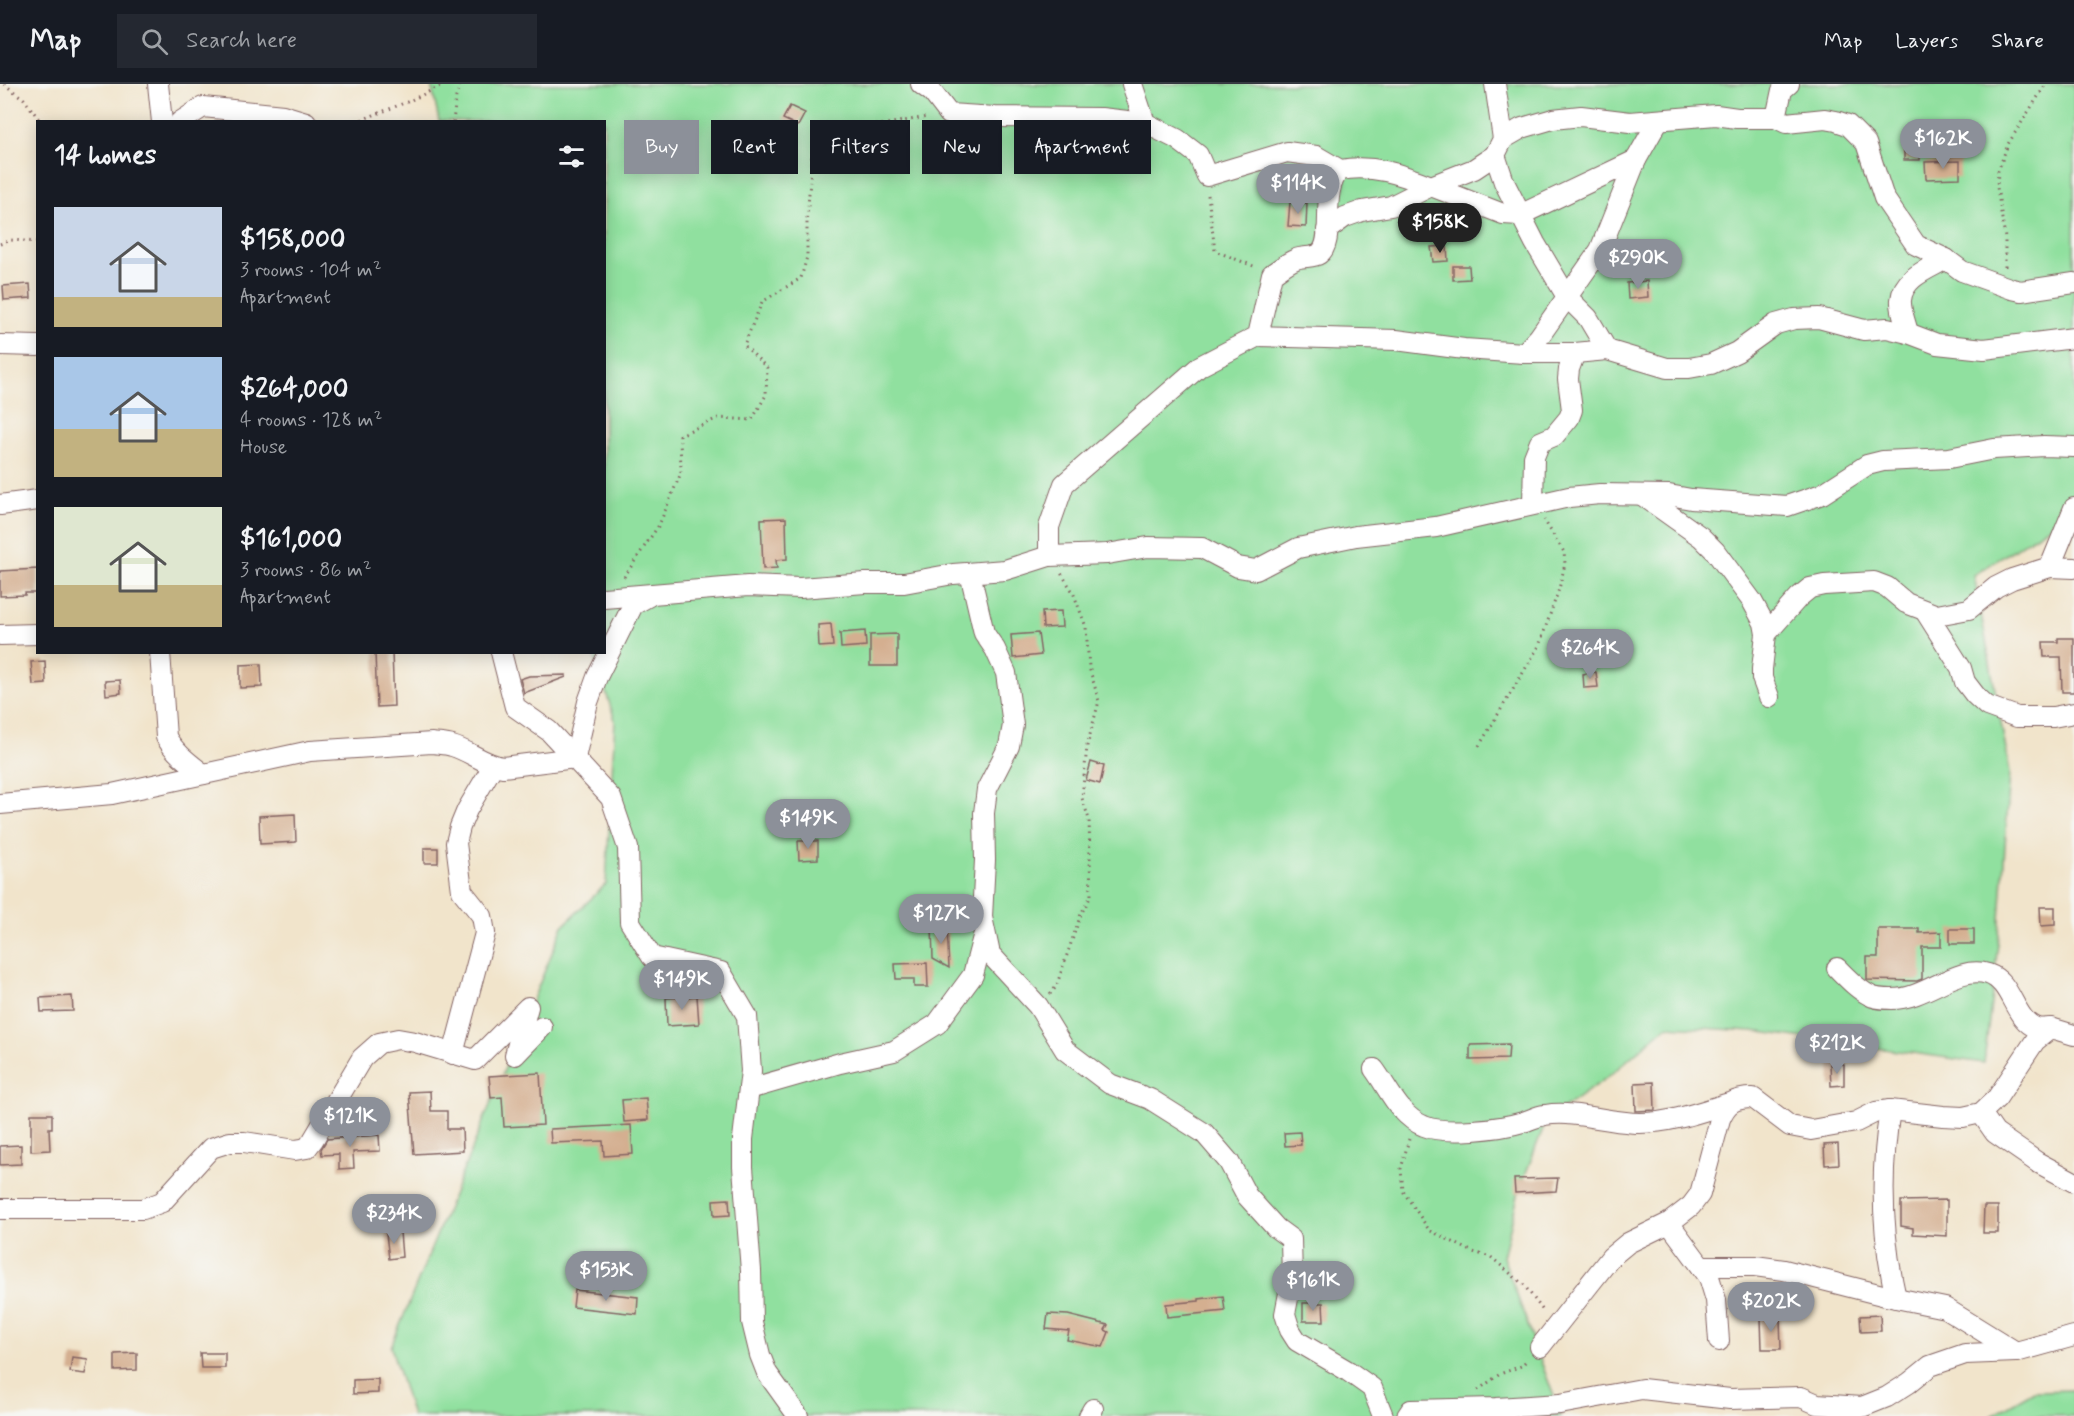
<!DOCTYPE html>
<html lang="en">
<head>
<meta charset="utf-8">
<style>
  body { margin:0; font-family:Mynerve,sans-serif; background:#242831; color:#f1f3f6; height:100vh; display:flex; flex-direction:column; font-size:22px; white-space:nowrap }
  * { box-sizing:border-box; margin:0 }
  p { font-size:20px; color:#9ea1a6 }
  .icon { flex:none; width:33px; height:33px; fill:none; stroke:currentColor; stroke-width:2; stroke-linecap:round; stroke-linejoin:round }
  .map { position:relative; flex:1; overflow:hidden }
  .details { position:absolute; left:36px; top:36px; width:570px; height:534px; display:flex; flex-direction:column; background:#171b24; border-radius:0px; box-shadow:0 3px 15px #0003 }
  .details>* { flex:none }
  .hud { position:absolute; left:624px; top:36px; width:570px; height:54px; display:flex; gap:12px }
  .price { position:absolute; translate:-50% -51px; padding:0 14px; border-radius:21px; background:#8c9099; color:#fff; font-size:20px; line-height:39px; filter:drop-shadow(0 2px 3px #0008) }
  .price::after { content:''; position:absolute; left:50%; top:36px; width:18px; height:14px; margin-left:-9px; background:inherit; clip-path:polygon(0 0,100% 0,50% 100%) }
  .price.selected { background:#222; color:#fff }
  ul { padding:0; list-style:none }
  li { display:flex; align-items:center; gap:18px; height:150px; padding:0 18px }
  li span { display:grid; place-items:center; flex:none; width:168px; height:120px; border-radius:0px; color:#555 }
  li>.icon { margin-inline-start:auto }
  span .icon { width:72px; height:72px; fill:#fffc; stroke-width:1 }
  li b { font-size:26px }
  h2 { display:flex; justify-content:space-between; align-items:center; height:72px; padding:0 18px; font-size:26px }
  .chip { padding:0 21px; border-radius:0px; background:#171b24; box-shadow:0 3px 15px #0003; font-size:21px; line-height:54px }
  .chip.selected { background:#8c9099; color:#fff }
  header { display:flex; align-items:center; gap:36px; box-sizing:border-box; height:84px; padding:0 30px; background:#171b24; border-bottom:2px solid #363941 }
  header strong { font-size:28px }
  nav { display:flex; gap:33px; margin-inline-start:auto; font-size:21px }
  .search { width:420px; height:54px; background:#242831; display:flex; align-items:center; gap:15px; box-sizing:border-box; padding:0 21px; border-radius:0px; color:#9ea1a6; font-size:22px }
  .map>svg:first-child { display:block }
  .green { fill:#90e09f; stroke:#6d8065; stroke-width:1.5 }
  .building { fill:#d4af90 }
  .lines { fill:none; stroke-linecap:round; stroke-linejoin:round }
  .minor-casing { stroke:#846463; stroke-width:22 }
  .path { stroke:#846463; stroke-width:3; stroke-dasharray:1.5 4.5; stroke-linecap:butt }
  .minor { stroke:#fff; stroke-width:20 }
</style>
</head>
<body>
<header>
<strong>Map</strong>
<div class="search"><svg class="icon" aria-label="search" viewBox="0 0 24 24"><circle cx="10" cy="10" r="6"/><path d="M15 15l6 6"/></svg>Search here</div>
<nav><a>Map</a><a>Layers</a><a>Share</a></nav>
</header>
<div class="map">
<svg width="2074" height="1332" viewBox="0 0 2074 1332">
  <rect width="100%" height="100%" fill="#f6f6f2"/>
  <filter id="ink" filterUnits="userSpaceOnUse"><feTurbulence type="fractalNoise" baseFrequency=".0167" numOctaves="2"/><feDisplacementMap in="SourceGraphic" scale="12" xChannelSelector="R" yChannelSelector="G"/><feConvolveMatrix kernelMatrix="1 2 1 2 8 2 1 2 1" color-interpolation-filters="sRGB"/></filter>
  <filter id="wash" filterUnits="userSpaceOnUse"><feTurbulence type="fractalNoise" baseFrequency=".008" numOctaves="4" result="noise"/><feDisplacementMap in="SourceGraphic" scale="24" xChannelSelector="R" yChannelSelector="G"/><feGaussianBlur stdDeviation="1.35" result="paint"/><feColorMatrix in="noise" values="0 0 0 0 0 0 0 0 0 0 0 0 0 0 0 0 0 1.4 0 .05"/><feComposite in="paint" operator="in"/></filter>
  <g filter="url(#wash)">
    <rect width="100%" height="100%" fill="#f1e4cb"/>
    <g class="green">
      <path d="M431 0H2074V427L1974 491 2010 688 1999 851 1984 979 1753 947 1667 942 1609 992 1546 1037 1519 1107 1503 1173 1561 1332H412L391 1263 563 842 606 800 615 636 593 569 604 568V38L439 37Z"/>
      <path d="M2074 1306V1332H1991L2034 1307Z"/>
    </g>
    <g id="blocks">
      <g class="building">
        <path d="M790 22 805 29 798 42 783 35Z"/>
        <path d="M1920 59V76H1904V60Z"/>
        <path d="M1960 77V94L1926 95 1925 78Z"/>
        <path d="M1290 118 1307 119 1306 143 1288 142Z"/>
        <path d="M1447 162 1448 177 1433 178 1431 163Z"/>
        <path d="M1453 182H1469L1470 195 1453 196Z"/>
        <path d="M1647 197 1648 213 1628 215 1627 199Z"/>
        <path d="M30 200 31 214 4 216 3 202Z"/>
        <path d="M786 434 787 475 776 476 777 484 763 485 761 435Z"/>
        <path d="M38 485V509H25V511L0 512V487Z"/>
        <path d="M1061 527 1062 543 1043 544 1042 528Z"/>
        <path d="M831 540 833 562 819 563 818 541Z"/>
        <path d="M865 547 866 562 841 564 840 549Z"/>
        <path d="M1038 549 1041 571 1013 574 1011 551Z"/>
        <path d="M897 550V582H870V551Z"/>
        <path d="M2058 554H2074V608H2062L2061 573H2044L2043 558H2058Z"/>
        <path d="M375 568H392L394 622 377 623Z"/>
        <path d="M45 577 46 600 33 601 31 578Z"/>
        <path d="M261 580 262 603 240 604V581Z"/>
        <path d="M1596 588 1598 603 1584 604 1583 590Z"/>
        <path d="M566 591V593L524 609 520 595 529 592Z"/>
        <path d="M120 596 121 609 106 611 105 597Z"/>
        <path d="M1091 678 1104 682 1100 700 1086 696Z"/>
        <path d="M295 730 296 758 260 760 259 732Z"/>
        <path d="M798 757H818V775L799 776Z"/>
        <rect x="424" y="764" width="14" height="15"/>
        <path d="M2040 823H2055V841L2041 842Z"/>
        <path d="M932 842H947L949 884 933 875Z"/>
        <path d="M1878 845H1919V849L1941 848V863H1922V895L1917 897 1867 896V873H1878Z"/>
        <rect x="1950" y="845" width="24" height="15"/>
        <path d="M927 879 928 903H914V895H896L895 880Z"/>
        <path d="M72 912 73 927 41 928 40 914Z"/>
        <path d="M697 912 699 940 667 942 666 914Z"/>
        <path d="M1509 960 1508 975 1470 976V961Z"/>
        <path d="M1830 980H1844V1001L1831 1002Z"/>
        <path d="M540 989 543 1041 504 1043 502 1013 491 1014 489 992Z"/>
        <path d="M1654 998 1655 1026 1636 1027 1635 999Z"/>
        <path d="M430 1007 431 1027H447V1045H462L463 1067 414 1070 409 1008Z"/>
        <path d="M646 1014 648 1036 624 1038 622 1016Z"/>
        <path d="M31 1030H52V1044H49L50 1066 31 1067Z"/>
        <path d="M631 1041 633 1070 604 1072 603 1057 551 1059 550 1045Z"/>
        <path d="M1300 1048 1301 1061 1285 1062 1284 1049Z"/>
        <path d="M379 1051 380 1067 353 1068 354 1084 339 1085V1070L322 1071 321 1065 327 1055Z"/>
        <path d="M1838 1060 1839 1080 1825 1081 1824 1061Z"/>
        <path d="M21 1061V1080L0 1081V1062Z"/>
        <path d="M1558 1094 1556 1107 1515 1109 1514 1095Z"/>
        <path d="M729 1115 730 1131 714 1132 713 1116Z"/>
        <path d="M1947 1116V1152L1913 1150V1144L1901 1142V1117Z"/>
        <path d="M1984 1122H1998V1149H1983Z"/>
        <path d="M400 1148 402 1173 389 1175 386 1150Z"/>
        <path d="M575 1206 638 1213 637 1230 573 1223Z"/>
        <path d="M1223 1212 1225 1227 1167 1233 1166 1220 1199 1217V1215Z"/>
        <path d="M1303 1219H1323L1324 1237H1303Z"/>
        <path d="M1048 1230 1068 1231 1108 1241 1105 1246 1109 1248 1103 1263 1067 1256 1069 1247 1046 1245Z"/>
        <path d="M1880 1231 1881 1247 1861 1248 1860 1232Z"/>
        <path d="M1780 1233 1781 1265H1762L1761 1234Z"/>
        <path d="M137 1269V1286L115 1287V1270Z"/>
        <path d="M200 1269H225V1284H201Z"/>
        <path d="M72 1273 88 1275 85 1290 70 1288Z"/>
        <path d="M378 1295V1309L353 1310V1296Z"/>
      </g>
    </g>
  </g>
  <g filter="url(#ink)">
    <use href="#blocks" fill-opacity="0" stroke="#846463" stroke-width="1.5"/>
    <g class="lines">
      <defs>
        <g id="minor">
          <path d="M158 0 162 38"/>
          <path d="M921 0 932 8 949 30 995 33 1101 34 1145 39 1177 55 1198 71 1207 92 1287 68 1316 72 1340 86C1372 80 1401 90 1431 102L1474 85 1495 71"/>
          <path d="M1132 0 1145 39"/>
          <path d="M1495 0 1503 55 1495 71 1504 98 1535 159 1567 213 1588 234 1607 266"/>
          <path d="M1776 34 1782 6 1789 0"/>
          <path d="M180 38 203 23 283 31 306 38"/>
          <path d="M1503 55 1522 44 1553 35 1581 32 1630 38 1716 31 1737 34H1776L1786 39 1825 35 1836 37 1848 41 1866 59 1884 114 1916 161 1946 175 1962 187 2012 205 2021 207 2074 199"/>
          <path d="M1327 146 1345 133 1362 127 1391 122 1431 102 1503 130 1520 131 1636 76 1658 37"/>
          <path d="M1908 249 1937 260 1984 265 2074 254"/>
          <path d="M1258 252 1396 256 1464 265 1524 269H1575L1607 266 1667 284H1689L1711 280 1737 268 1776 240 1794 235 1819 234 1864 246 1887 244 1908 249C1906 239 1900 226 1901 216 1903 193 1929 185 1946 175"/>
          <path d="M0 261 38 262"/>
          <path d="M1524 269 1539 253 1600 166 1636 76"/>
          <path d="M1642 411 1701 453 1715 467 1752 517 1764 539 1766 550 1762 585V594L1769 613"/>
          <path d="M1533 420 1534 373 1540 358 1554 352 1569 334 1572 326 1568 295 1569 285 1575 269"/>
          <path d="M0 421 38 416"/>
          <path d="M1049 472V443L1064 400 1200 282 1258 252 1272 190C1279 185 1288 178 1296 175 1303 172 1313 174 1319 170 1337 157 1318 108 1340 86"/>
          <path d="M2050 483 2074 484"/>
          <path d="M970 489 984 549 995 565 1006 589 1013 641 1009 662 987 705 984 729 985 776 982 833 990 870 1038 922 1065 966 1110 1000 1150 1015 1204 1049 1229 1078 1247 1112 1276 1144 1291 1155 1292 1194 1285 1230 1290 1246 1297 1257 1348 1287 1372 1304 1383 1332"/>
          <path d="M604 514 748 502 800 504 865 499H904L953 490 1005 486 1049 472 1107 470 1148 463 1202 464 1238 483 1256 486 1298 464 1356 452 1436 443 1569 413 1600 410 1669 411 1691 415 1787 422 1822 410 1867 381 1883 377 1949 374 1994 365 2044 362 2074 363"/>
          <path d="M1925 527 1961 584 1965 598 1975 611 1987 622 2017 633H2053L2074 629"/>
          <path d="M1766 550 1799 513 1810 504 1824 501 1874 498 1887 503 1906 519 1937 531 1969 525 1996 503 2012 495 2050 483 2074 424"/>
          <path d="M0 551 38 550"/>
          <path d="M160 568 166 653C175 669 189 679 203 690"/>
          <path d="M501 568 515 623 549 647 611 714 628 764 630 838 652 873 721 888 747 932 751 987 743 1055V1083L751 1187 752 1238 760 1271 767 1289 798 1332"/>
          <path d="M0 720 112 710 310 667 432 659C438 660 446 660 452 662 470 667 485 681 503 683L575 674 588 618 597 593 633 521 649 512"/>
          <path d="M1837 884C1847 894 1857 905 1869 911 1875 915 1885 915 1892 915 1927 915 1957 880 1988 890 2013 898 2013 936 2037 944 2041 945 2047 944 2051 944"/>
          <path d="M453 970 485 849 482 832 462 807 456 759 460 743 467 726 493 682"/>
          <path d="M1374 985C1389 1005 1399 1032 1424 1042 1445 1051 1500 1045 1523 1038 1530 1036 1537 1032 1545 1031 1576 1026 1608 1039 1640 1039 1670 1039 1700 1028 1729 1019"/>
          <path d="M749 1005 840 979 894 967 937 940 973 891 984 849"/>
          <path d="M1890 1026C1880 1088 1882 1153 1896 1214"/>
          <path d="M1981 1029 1995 1049 2037 1078 2074 1098"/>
          <path d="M0 1125H143L162 1118 211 1064 230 1058H244L295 1066 307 1064 313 1056 362 974 379 959 398 955 415 958 475 976 528 923 515 971 542 943"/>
          <path d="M1669 1139 1709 1193 1716 1216 1719 1257"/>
          <path d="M1701 1182H1755L1784 1186 1886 1212 1945 1224 2016 1268"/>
          <path d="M1540 1263 1611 1173 1628 1159 1669 1139 1691 1122 1700 1110 1720 1035C1727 1018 1735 1014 1753 1014L1790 1042 1811 1046 1856 1038 1876 1028 1890 1026 1943 1032 1963 1033 1981 1029 1997 1014 2035 957 2051 944 2074 951"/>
          <path d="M1089 1332 1093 1325"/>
          <path d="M1407 1332 1411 1326 1496 1324 1560 1320 1642 1305 1730 1315 1801 1313 1817 1320 1862 1323 1887 1313 1909 1299 1930 1282 1965 1270 2016 1268 2074 1252"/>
        </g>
      </defs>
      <use href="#minor" class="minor-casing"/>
      <g class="path">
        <path d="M4 0 24 15 41 38"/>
        <path d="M356 38 407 18 445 0"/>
        <path d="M453 38 456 13 460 0"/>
        <path d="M1208 111 1215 167 1256 183"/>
        <path d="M0 160 11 156 38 158"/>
        <path d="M2005 183V154L1997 103 1998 87 2008 60 2046 0"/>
        <path d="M624 493 659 441 681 389 680 351 718 334 752 336 766 311 767 284 744 261 762 218 801 194 807 173V134L812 72 830 49 928 33"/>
        <path d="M1479 662 1539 562 1559 505 1565 480 1564 468 1544 436"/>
        <path d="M1050 910 1056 903 1081 830 1091 812 1089 735 1082 714 1087 662 1099 617 1089 583 1086 543 1073 508 1061 489"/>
        <path d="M1409 1055 1401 1085 1403 1107 1429 1146 1473 1168 1491 1173 1524 1201 1544 1228"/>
        <path d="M1478 1306 1500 1290 1521 1282 1528 1275"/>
      </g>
      <use href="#minor" class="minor"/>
    </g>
  </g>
</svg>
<b class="price" style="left:1943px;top:86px">$162K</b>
<b class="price" style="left:1298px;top:131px">$114K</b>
<b class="price selected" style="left:1440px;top:170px">$158K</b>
<b class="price" style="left:1638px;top:206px">$290K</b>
<b class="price" style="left:1590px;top:596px">$264K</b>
<b class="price" style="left:808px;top:766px">$149K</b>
<b class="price" style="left:941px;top:861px">$127K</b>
<b class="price" style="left:682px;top:927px">$149K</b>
<b class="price" style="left:1837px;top:991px">$212K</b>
<b class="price" style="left:350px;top:1064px">$121K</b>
<b class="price" style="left:394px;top:1161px">$234K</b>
<b class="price" style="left:606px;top:1218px">$153K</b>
<b class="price" style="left:1313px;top:1228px">$161K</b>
<b class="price" style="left:1771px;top:1249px">$202K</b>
<div class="hud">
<a class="chip selected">Buy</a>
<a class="chip">Rent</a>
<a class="chip">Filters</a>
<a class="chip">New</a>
<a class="chip">Apartment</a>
</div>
<section class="details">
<h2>14 homes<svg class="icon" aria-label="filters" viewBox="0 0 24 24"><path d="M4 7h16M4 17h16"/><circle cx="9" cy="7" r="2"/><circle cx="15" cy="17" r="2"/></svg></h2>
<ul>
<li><span style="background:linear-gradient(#c9d6e8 75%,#c2b280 0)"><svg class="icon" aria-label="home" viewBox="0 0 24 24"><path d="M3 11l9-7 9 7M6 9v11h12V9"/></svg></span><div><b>$158,000</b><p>3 rooms · 104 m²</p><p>Apartment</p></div></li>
<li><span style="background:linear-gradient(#a9c7e8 60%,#c2b280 0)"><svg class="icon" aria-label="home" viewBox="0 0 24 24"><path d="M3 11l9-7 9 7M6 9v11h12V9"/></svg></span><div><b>$264,000</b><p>4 rooms · 128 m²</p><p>House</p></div></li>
<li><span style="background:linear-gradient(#dfe7d0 65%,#c2b280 0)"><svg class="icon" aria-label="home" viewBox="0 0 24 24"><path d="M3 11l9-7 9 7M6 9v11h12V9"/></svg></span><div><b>$161,000</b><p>3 rooms · 86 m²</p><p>Apartment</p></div></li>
</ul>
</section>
</div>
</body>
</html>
